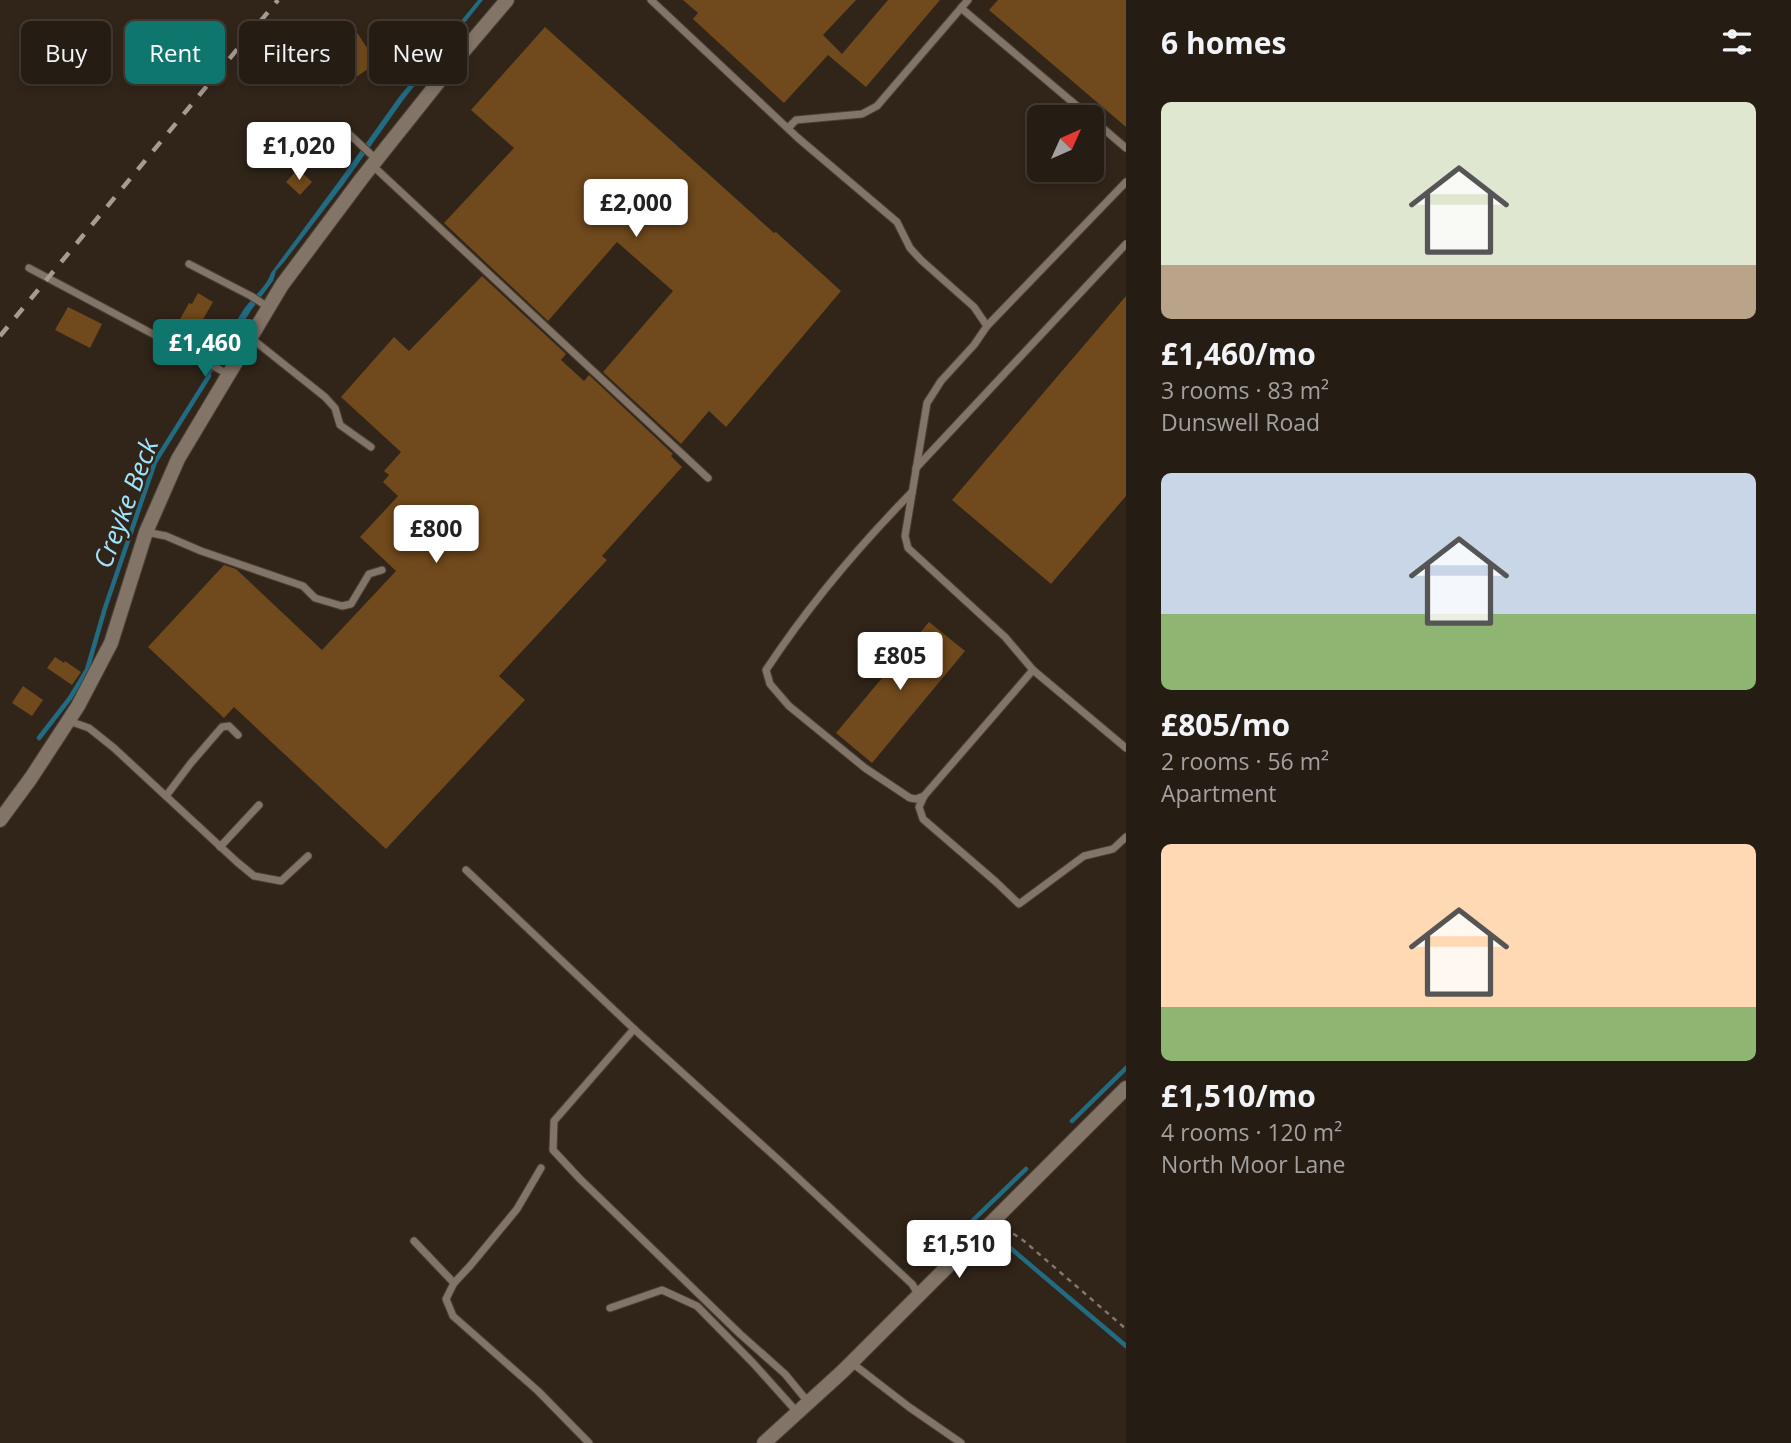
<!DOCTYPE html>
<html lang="en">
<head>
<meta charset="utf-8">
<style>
  body { margin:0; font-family:"Open Sans",sans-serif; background:#2d251d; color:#f1f3f6; height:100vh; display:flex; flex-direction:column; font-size:26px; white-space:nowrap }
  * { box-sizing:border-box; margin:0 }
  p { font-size:23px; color:#a3a1a0 }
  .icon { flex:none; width:38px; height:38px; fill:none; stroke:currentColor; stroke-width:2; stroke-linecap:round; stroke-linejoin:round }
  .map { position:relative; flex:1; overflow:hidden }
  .side { display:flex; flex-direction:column; background:#251c14; width:665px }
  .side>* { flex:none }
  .guide { position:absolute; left:21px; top:21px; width:665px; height:63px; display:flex; gap:14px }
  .needle { width:46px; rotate:45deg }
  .controls { position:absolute; left:1027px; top:105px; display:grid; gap:14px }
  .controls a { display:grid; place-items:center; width:77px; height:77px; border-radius:10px; background:#251c14; box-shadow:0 4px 10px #0003,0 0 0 2px #423a34; font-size:35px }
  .price { position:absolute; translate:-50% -60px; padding:0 16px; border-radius:7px; background:#fff; color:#222; font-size:23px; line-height:46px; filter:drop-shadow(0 2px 4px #0008) }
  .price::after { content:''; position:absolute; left:50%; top:42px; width:21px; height:16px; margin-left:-10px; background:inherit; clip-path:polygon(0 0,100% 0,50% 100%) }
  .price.on { background:#0f766e; color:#fff }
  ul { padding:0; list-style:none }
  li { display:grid; align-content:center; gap:14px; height:371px; padding:0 35px }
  li span { display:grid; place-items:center; height:217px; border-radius:10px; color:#555 }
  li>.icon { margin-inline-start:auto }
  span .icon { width:126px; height:126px; fill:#fffc; stroke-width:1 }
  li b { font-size:30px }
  h2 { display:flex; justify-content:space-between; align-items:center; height:84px; padding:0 35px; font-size:30px }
  .pill { padding:0 24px; border-radius:10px; background:#251c14; box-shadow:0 4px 10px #0003,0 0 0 2px #423a34; font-size:24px; line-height:63px }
  .pill.on { background:#0f766e; color:#fff }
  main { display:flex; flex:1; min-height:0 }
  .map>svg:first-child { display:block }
  .water { fill:#216c83 }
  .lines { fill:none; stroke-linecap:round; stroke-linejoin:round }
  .stream { stroke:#216c83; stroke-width:4.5 }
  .building { fill:#70491c }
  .service-casing { stroke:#494037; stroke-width:9 }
  .minor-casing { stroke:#494037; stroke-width:16 }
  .path { stroke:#81776d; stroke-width:2.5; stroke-dasharray:5 5; stroke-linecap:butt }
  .service { stroke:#827467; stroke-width:7 }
  .minor { stroke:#827467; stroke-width:14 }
  .rail { stroke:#a49b92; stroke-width:4.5; stroke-dasharray:12 12; stroke-linecap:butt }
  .labels { text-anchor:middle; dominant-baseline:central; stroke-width:5; stroke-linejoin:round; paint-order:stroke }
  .water-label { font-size:26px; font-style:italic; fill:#9ee5fd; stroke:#31251a }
</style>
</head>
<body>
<main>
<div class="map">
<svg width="1126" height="1443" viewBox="0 0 1126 1443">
  <rect width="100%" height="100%" fill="#31251a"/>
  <path class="water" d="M478 0H483L404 99 343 185 284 262 276 271 273 281 252 309 207 380H205C218 356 229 332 244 309 252 297 266 288 271 273L339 181 399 97Z"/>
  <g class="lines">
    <g class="stream">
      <path d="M39 738 70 698 87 670 105 608 155 462 209 376"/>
      <path d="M1072 1121 1126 1068"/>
      <path d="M1002 1241 1126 1346"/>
      <path d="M934 1258 1026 1169"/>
    </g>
  </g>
  <g class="building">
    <path d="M683 0H856L823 35 842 54 888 0H940L866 87 828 55 784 103 693 19 698 13Z"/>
    <path d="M998 0H1126V127L989 10Z"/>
    <path d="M423 21 433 37 401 59 390 43Z"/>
    <path d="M545 27 774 233 776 232 841 291 726 427 709 411 681 444 603 372 673 291 617 242 548 321 444 223 514 148 471 110Z"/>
    <path d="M354 28 377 63 341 87 318 53Z"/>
    <path d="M298 169 312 182 300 195 286 182Z"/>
    <path d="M482 276 566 354 561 360 584 381 589 375 673 454 671 456 682 467 602 556 607 560 499 676 525 700 386 849 234 707 224 718 148 647 224 565 236 569 322 650 396 571 360 537 398 496 383 482 389 475 384 471 401 452 341 397 394 337 409 351Z"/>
    <path d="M198 293 213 302 195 333 178 323 189 303 192 304Z"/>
    <path d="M1126 296V496L1051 584 952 500Z"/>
    <path d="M68 307 102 324 90 348 55 330Z"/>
    <path d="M929 622 965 651 872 763 836 733Z"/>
    <path d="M55 657 64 663 65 661 81 672 72 685 47 668Z"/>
    <path d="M23 686 43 700 32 716 12 703Z"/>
  </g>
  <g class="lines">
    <defs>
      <g id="service">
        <path d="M651 0 798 138 897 222 910 248 921 260 974 307 987 326 974 345 941 381 927 403 905 536 908 548 1005 637 1033 670 1126 748"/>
        <path d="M961 8 1090 117"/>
        <path d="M1092 119 1126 148"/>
        <path d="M788 128 796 120 862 114 877 106 968 0"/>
        <path d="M348 133 376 159"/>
        <path d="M372 165 708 478"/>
        <path d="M189 264 251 296 268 307"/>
        <path d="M29 268 228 374"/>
        <path d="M987 326 1126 182"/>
        <path d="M251 338 325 397 335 408 340 425 371 447"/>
        <path d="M916 468 1126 244"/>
        <path d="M912 492C860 545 807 608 766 670L770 684 789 706 865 768 910 798 916 799 924 796 1033 670"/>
        <path d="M146 532 166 536 201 551 303 586 315 598 342 606 351 604 369 574 382 570"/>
        <path d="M69 721 89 728 114 748 237 862 254 876 281 881 308 856"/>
        <path d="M166 796 191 763 222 727 229 726 238 735"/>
        <path d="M924 796 919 807 923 819 996 882 1019 904 1084 856 1113 849 1126 837"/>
        <path d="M220 847 259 805"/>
        <path d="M466 870 634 1029 782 1163 912 1284 919 1295"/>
        <path d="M634 1029 554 1121 553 1150 580 1179 740 1334 785 1374 808 1402"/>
        <path d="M414 1241 454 1283 446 1299 453 1316 538 1391 589 1443"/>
        <path d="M454 1283 470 1266 517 1209 541 1168"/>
        <path d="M610 1308 662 1290 697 1306 753 1363 797 1412"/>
        <path d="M852 1363 909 1407 961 1443"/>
      </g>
      <g id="minor">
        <path d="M0 820 31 778 78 706 111 643 146 532 178 459 282 285 362 178 456 60 507 0"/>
        <path d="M764 1443 843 1371 1126 1088"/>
      </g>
    </defs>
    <use href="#service" class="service-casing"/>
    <use href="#minor" class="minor-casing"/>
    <path class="path" d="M1005 1228 1024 1241 1126 1329"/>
    <use href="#service" class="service"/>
    <use href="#minor" class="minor"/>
    <path class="rail" d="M0 336 278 0"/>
  </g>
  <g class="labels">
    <g class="water-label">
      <text transform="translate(125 503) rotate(-69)">Creyke Beck</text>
    </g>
  </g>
</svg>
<div class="controls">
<a><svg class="needle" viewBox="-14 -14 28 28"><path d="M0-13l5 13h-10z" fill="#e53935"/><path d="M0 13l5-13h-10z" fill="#a3a1a0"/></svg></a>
</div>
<b class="price" style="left:299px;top:182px">£1,020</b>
<b class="price" style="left:636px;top:239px">£2,000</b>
<b class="price on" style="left:205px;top:379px">£1,460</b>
<b class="price" style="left:436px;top:565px">£800</b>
<b class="price" style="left:900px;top:692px">£805</b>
<b class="price" style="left:959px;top:1280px">£1,510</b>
<div class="guide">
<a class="pill">Buy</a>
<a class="pill on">Rent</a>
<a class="pill">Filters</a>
<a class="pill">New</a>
</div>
</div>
<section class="side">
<h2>6 homes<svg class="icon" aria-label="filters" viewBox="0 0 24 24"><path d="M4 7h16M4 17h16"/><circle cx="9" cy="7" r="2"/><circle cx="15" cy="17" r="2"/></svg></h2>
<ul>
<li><span style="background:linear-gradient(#dfe7d0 75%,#b9a48a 0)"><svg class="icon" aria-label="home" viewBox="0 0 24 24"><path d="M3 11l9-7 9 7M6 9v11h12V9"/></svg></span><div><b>£1,460/mo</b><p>3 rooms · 83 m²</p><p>Dunswell Road</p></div></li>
<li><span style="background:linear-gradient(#c9d6e8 65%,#8fb573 0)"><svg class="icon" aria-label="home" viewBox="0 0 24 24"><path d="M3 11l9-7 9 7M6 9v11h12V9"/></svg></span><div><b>£805/mo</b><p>2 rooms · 56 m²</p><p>Apartment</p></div></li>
<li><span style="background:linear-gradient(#ffd9b3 75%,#8fb573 0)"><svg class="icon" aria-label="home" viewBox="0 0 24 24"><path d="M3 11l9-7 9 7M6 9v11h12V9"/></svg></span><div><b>£1,510/mo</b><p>4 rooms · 120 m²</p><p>North Moor Lane</p></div></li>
</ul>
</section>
</main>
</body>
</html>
